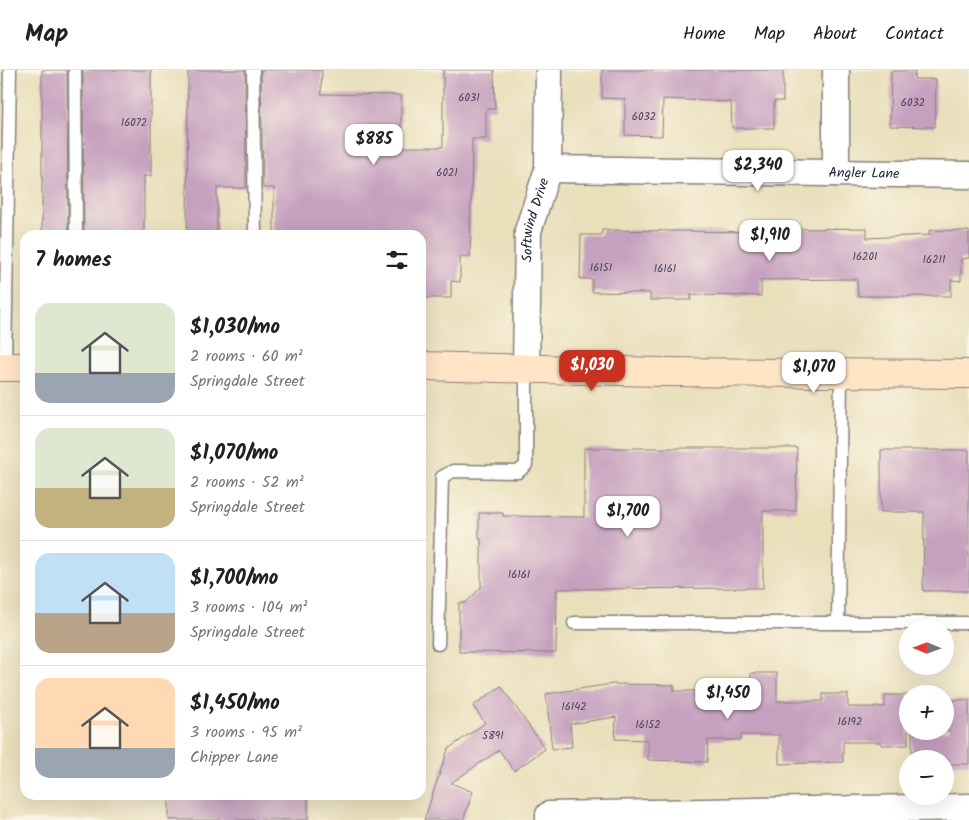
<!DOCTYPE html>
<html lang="en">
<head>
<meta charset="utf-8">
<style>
  body { margin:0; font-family:Kalam,sans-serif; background:#f6f6f6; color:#202124; height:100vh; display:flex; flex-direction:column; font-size:19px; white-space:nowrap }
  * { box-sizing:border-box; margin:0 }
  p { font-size:16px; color:#757577 }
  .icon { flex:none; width:28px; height:28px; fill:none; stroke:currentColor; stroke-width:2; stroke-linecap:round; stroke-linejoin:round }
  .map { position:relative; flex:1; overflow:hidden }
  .drawer { position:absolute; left:20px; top:160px; width:406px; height:570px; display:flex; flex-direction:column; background:#fff; border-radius:15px; box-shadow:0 5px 20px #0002 }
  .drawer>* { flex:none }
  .needle { width:32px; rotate:271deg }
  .fabs { position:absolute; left:899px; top:550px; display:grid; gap:10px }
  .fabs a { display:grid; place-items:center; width:55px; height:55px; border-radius:50%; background:#fff; box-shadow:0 5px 20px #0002; font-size:25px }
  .price { position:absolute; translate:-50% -42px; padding:0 11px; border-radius:10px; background:#fff; color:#222; font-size:16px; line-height:32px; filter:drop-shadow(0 1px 2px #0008) }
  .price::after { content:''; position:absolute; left:50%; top:30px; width:15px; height:11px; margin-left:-8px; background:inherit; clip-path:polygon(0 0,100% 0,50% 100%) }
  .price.active { background:#c8321e; color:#fff }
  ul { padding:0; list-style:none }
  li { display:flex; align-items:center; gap:15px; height:125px; padding:0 15px }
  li+li { border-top:1px solid #e0e0e0 }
  li span { display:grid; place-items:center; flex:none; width:140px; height:100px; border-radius:15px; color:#555 }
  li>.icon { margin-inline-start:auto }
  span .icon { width:60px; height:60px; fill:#fffc; stroke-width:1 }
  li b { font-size:21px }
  h2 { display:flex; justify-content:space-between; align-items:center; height:60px; padding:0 15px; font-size:21px }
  header { display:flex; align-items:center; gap:30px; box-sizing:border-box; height:70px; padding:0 25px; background:#fff; border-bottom:1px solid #e0e0e0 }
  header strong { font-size:24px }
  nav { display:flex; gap:28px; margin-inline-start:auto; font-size:18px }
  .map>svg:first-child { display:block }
  .building { fill:#c6a0bf }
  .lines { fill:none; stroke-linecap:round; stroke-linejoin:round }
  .service-casing { stroke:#86807b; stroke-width:15 }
  .minor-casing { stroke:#86807b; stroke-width:29 }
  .secondary-casing { stroke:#86807b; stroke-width:30 }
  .service { stroke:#fff; stroke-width:12 }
  .minor { stroke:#fff; stroke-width:26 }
  .secondary { stroke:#ffe4c6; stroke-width:28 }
  .labels { text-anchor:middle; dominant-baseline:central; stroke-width:4.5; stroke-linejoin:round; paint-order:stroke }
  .number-label { font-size:11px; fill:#4b425c }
  .street-label { font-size:14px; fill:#22223b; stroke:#fcf5e5 }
</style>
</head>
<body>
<header>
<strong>Map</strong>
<nav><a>Home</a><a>Map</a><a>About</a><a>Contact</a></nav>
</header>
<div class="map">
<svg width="969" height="750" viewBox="0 0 969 750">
  <rect width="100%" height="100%" fill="#fcf5e5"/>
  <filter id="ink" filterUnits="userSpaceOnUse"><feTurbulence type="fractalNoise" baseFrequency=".02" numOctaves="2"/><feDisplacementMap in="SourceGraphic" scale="10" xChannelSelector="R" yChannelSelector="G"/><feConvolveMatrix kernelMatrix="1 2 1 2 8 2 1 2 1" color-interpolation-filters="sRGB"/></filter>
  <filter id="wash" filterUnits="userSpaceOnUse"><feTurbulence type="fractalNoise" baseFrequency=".0096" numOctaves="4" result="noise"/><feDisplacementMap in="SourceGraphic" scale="20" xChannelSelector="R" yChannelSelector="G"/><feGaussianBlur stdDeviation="1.12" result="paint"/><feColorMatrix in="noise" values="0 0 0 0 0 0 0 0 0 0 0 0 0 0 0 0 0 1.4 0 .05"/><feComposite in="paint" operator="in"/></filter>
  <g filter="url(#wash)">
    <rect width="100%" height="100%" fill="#e9dfbb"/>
    <g id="blocks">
      <g class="building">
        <path d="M42 0H67L68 165H42Z"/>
        <path d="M83 0H151V106H144V165H84Z"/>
        <path d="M188 0H245L246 118H217V165H187Z"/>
        <path d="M261 0H322L321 24 401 25V77H443V0H494L495 39H486V69H472L470 187H460V212L451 211V228H421V165H274V118H263Z"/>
        <path d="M602 0H783V31H774V58H732L731 32 663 29 662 66 625 65V29L602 28Z"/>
        <path d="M891 1H915L914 9H936L935 57 890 56Z"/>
        <path d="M867 158V168L930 165 929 160 969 161V188L961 189V211L951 210V226H858L857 209 761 210V226L691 225V230H650V223L592 222V209H580L581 165H601L602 160 751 162V167H796V159Z"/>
        <path d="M584 378H797L796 441H763V518L557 519 556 583 459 582V533H466L481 517V469H479V443H503V446L584 447Z"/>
        <path d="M881 380H969V521H923L924 442H881Z"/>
        <path d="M751 603H777V631H823V624H848V637H885V625H908V675H881V672H843V692L779 694V665H741V670H708L707 692 648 690V670L615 669 616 647 570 654 572 677 552 679 546 624 612 614 674 615V621H714V636H751Z"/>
        <path d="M501 616 545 679 514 701 499 680 451 713 473 722 463 750H424L448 679 485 653 473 636Z"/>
        <path d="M950 630H969V694H948L949 689H912V661H949Z"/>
        <rect x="169" y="725" width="139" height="25"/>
      </g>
    </g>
  </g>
  <g filter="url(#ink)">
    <use href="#blocks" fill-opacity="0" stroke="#86807b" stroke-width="1"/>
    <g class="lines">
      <defs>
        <g id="service">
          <path d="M75 0 76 165"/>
          <path d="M253 0 255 165"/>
          <path d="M5 297 10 0"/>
          <path d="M574 553H969"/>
          <path d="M838 553 841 303"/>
          <path d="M438 574 442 407 453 401 518 402 526 395V300"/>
        </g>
        <g id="minor">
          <path id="s1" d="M548 99 969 105"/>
          <path d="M836 103V0"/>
          <path id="s2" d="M526 300 528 161 548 99 549 0"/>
          <path d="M549 750V745L969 737"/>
        </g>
        <g id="secondary">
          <path d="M421 296 659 302 969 304"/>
          <path d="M0 297H25"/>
        </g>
      </defs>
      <use href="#service" class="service-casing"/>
      <use href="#minor" class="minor-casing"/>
      <use href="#secondary" class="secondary-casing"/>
      <use href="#service" class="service"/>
      <use href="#minor" class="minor"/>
      <use href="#secondary" class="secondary"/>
    </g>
  </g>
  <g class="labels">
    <g class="number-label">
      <text x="469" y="28">6031</text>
      <text x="913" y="33">6032</text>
      <text x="644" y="47">6032</text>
      <text x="134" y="53">16072</text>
      <text x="447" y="103">6021</text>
      <text x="865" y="187">16201</text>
      <text x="934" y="190">16211</text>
      <text x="601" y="198">16151</text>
      <text x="665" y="199">16161</text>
      <text x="519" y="505">16161</text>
      <text x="574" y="637">16142</text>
      <text x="850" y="652">16192</text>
      <text x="648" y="655">16152</text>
      <text x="493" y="666">5891</text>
    </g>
    <g class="street-label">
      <text stroke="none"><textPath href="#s1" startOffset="316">Angler Lane</textPath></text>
      <text stroke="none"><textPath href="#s2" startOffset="151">Softwind Drive</textPath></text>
    </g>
  </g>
</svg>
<div class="fabs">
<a><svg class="needle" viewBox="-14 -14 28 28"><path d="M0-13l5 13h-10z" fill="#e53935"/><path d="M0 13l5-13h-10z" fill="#757577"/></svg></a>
<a>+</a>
<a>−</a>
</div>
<b class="price" style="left:374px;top:96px">$885</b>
<b class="price" style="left:758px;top:122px">$2,340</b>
<b class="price" style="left:770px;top:192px">$1,910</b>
<b class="price active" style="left:592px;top:322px">$1,030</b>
<b class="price" style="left:814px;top:324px">$1,070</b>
<b class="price" style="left:628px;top:468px">$1,700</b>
<b class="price" style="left:728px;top:650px">$1,450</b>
<section class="drawer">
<h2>7 homes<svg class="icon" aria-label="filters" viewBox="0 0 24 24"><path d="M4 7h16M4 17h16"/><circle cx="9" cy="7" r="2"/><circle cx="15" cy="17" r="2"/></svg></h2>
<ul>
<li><span style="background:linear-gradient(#dfe7d0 70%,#9aa5b1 0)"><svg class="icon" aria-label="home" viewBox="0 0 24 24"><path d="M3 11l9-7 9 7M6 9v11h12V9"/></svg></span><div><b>$1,030/mo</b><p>2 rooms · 60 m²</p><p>Springdale Street</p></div></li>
<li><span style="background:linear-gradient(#dfe7d0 60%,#c2b280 0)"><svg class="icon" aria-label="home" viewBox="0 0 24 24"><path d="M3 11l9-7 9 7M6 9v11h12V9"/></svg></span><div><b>$1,070/mo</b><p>2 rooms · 52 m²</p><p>Springdale Street</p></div></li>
<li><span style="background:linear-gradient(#bfe0f5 60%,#b9a48a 0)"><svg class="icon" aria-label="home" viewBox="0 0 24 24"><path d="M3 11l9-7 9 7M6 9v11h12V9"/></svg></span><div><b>$1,700/mo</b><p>3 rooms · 104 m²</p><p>Springdale Street</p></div></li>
<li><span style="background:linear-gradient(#ffd9b3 70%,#9aa5b1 0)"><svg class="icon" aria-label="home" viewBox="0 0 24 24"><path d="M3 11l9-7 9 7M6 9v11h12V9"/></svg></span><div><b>$1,450/mo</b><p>3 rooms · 95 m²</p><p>Chipper Lane</p></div></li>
</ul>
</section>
</div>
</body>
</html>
